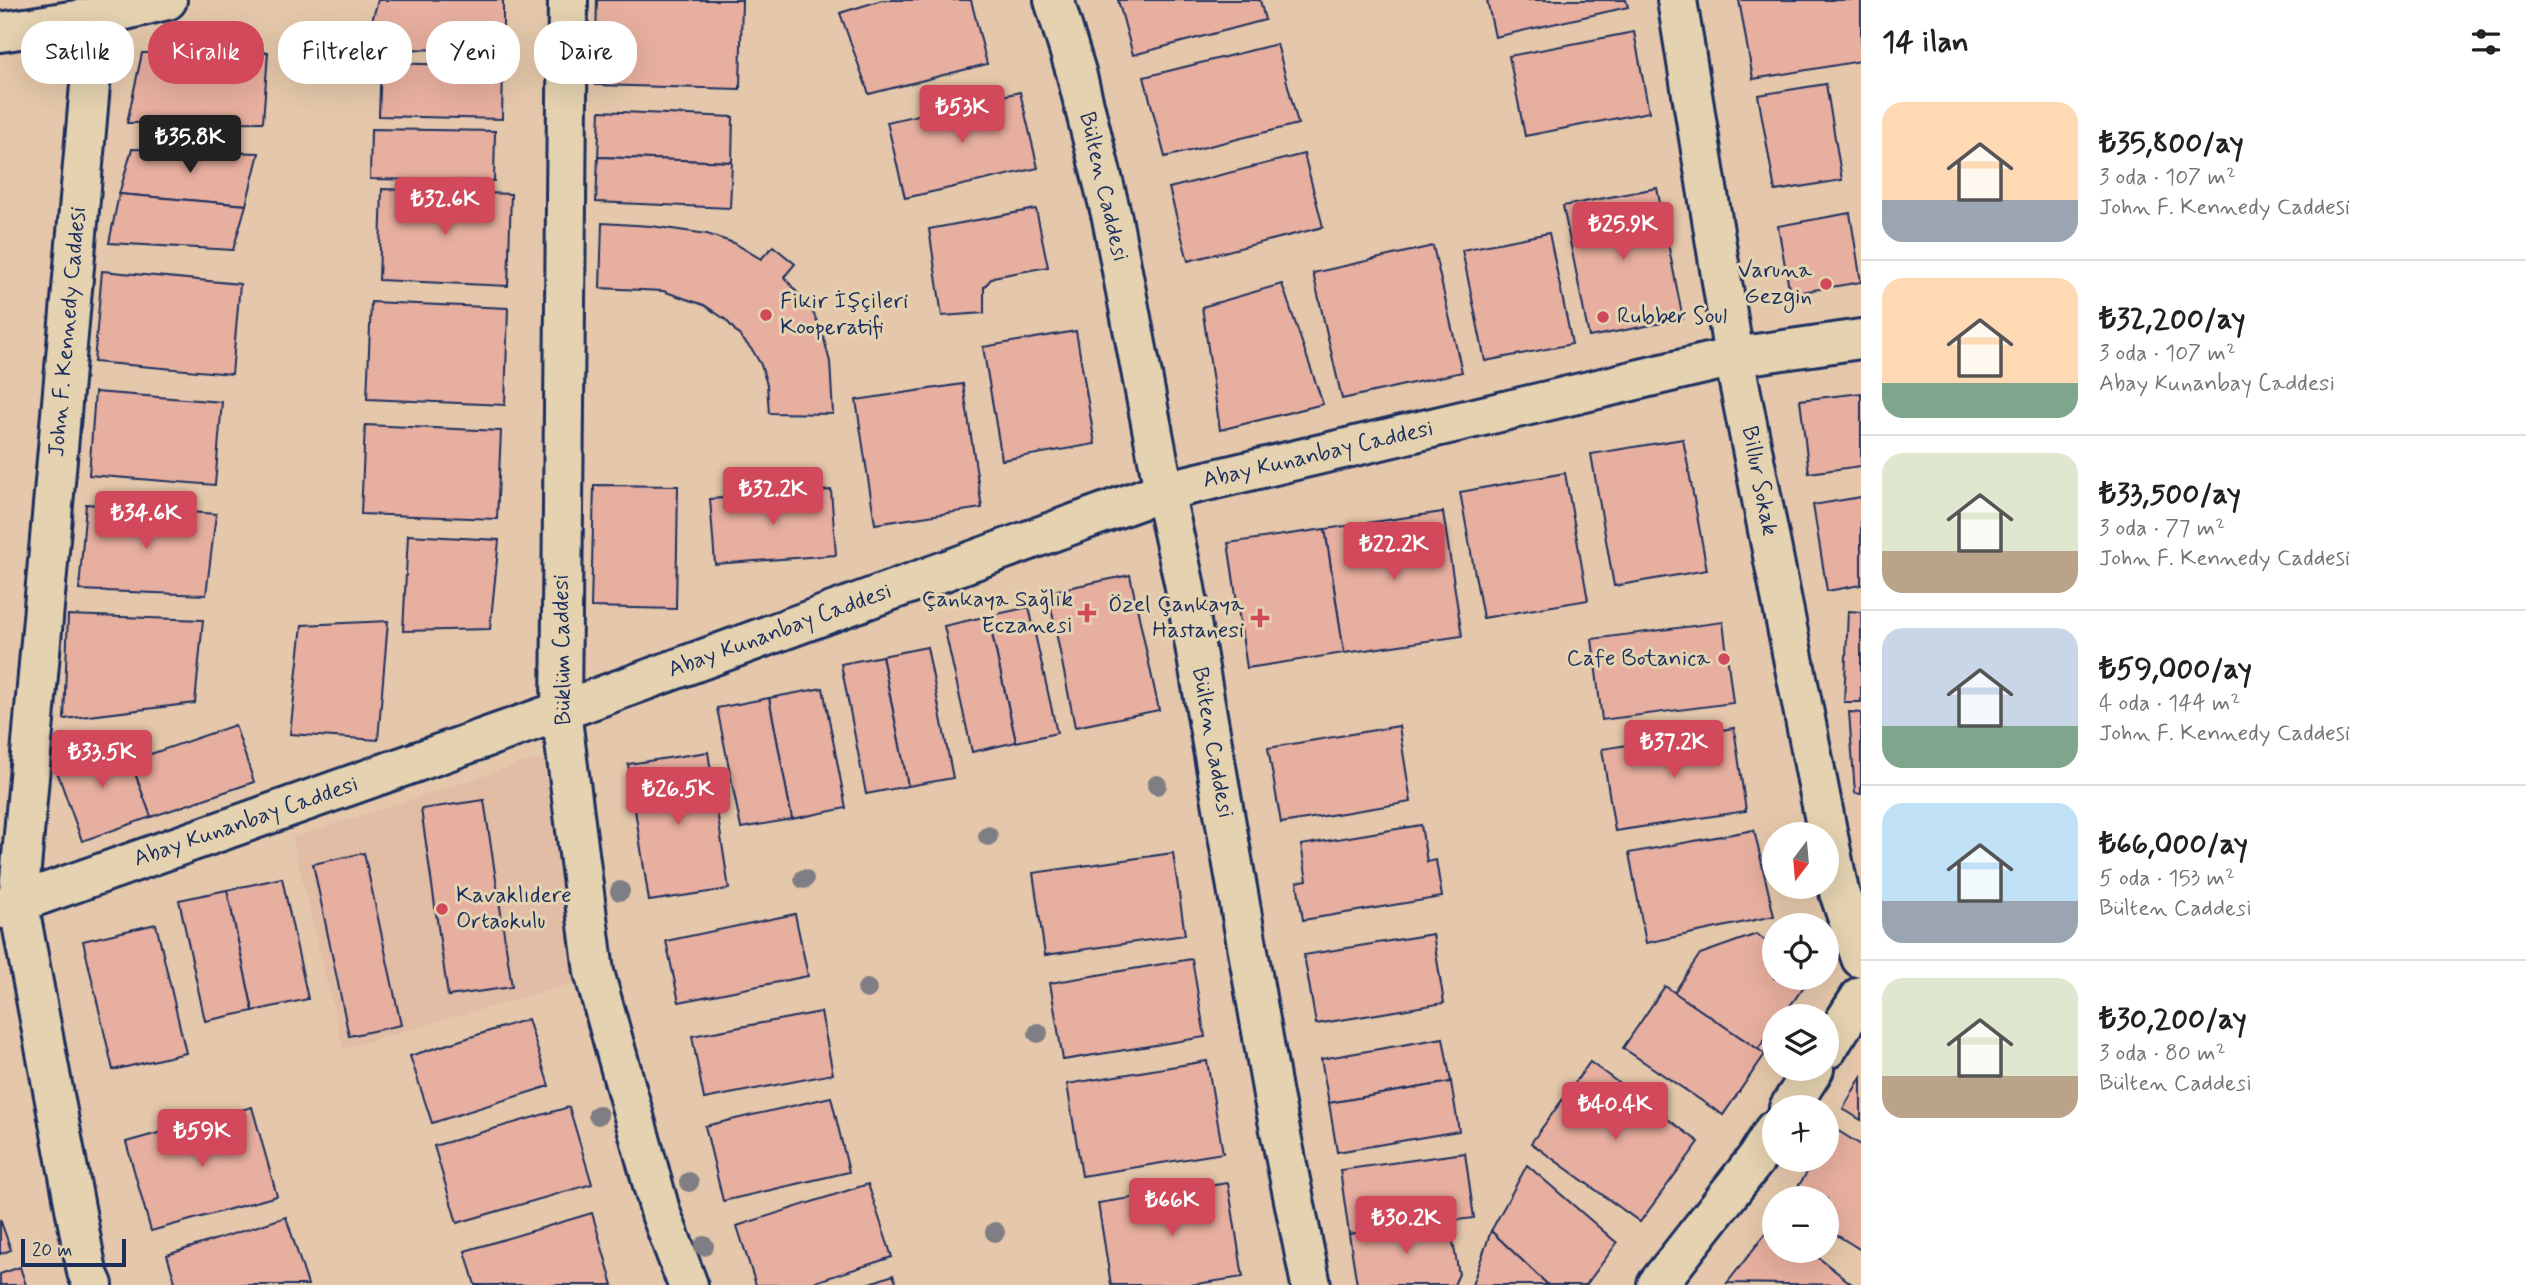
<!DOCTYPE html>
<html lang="tr">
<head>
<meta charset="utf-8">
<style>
  body { margin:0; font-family:Mynerve,sans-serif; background:#f6f6f6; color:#202124; height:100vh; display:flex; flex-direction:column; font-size:26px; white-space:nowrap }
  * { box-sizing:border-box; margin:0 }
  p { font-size:23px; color:#757577 }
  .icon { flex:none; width:38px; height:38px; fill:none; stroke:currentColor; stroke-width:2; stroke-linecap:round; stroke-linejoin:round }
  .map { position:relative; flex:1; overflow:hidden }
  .panel { display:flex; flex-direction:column; background:#fff; width:665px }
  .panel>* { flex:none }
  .hud { position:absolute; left:21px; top:21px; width:665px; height:63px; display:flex; gap:14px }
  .needle { width:46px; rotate:196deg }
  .controls { position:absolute; left:1762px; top:822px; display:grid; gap:14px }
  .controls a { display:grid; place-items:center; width:77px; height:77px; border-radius:50%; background:#fff; box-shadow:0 7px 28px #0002; font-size:35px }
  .scale { position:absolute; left:21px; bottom:18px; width:105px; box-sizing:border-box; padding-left:7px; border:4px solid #1b2f5e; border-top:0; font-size:19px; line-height:24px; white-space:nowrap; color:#1b2f5e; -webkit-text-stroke:5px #e4d2b0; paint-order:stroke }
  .price { position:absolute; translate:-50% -60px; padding:0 16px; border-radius:7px; background:#d1495b; color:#fff; font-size:23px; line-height:46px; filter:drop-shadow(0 2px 4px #0008) }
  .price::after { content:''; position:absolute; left:50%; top:42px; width:21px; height:16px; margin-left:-10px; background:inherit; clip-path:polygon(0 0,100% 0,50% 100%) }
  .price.on { background:#222; color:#fff }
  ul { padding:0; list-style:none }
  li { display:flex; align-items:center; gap:21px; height:175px; padding:0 21px }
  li+li { border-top:2px solid #e0e0e0 }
  li span { display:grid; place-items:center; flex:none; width:196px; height:140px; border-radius:21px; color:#555 }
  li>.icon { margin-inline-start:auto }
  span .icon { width:84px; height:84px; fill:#fffc; stroke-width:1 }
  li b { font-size:30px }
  h2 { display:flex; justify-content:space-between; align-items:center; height:84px; padding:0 21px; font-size:30px }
  .tag { padding:0 24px; border-radius:28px; background:#fff; box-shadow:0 7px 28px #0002; font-size:24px; line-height:63px }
  .tag.on { background:#d1495b; color:#fff }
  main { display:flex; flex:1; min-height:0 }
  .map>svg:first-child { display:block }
  .built { fill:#e2bda6 }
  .building { fill:#e7af9f; stroke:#1b2f5e; stroke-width:2 }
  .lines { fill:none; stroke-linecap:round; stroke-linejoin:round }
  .street-casing { stroke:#1b2f5e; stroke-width:44 }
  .secondary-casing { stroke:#1b2f5e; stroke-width:44 }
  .street { stroke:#e4d2b0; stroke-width:38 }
  .secondary { stroke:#e4d2b0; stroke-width:38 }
  .tree { fill:#7f7e84 }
  .poi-dot { fill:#d1495b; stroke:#e4d2b0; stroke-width:2.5 }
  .labels { text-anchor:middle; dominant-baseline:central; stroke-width:6; stroke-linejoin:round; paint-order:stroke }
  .street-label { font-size:23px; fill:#1b2f5e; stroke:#e4d2b0 }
  .poi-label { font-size:23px; fill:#1b2f5e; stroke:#e4d2b0; text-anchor:end }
</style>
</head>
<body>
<main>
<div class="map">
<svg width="1861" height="1285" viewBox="0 0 1861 1285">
  <rect width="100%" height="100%" fill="#e5c8ab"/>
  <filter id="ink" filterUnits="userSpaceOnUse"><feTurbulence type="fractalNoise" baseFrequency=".0143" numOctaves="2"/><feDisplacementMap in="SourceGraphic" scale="14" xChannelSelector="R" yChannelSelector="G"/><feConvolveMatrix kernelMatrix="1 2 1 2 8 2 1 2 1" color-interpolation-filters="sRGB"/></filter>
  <g filter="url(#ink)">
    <path class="built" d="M534 759 550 762 588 979 343 1049 292 838Z"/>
    <g class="building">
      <path d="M378 0H503V50L364 49Z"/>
      <path d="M597 0H742L740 89 595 85Z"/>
      <path d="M882 0H971L987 64 869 94 840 13Z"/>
      <path d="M1118 0H1260L1265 20 1133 55Z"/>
      <path d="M1487 0H1626L1628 7 1495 37Z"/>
      <path d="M1739 0H1861V61L1753 79Z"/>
      <path d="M1634 32 1649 112 1525 136 1509 56Z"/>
      <path d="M1277 44 1298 124 1165 157 1144 77Z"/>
      <path d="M268 52 263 122 127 123 142 53Z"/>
      <path d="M381 63 503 66 502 119 379 116Z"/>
      <path d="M1826 84 1842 180 1775 191 1758 95Z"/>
      <path d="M1020 92 1038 168 905 198 887 122Z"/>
      <path d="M600 111 733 117 732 162 598 157Z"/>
      <path d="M371 129 495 131 494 181 370 179Z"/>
      <path d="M132 149 259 153 246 205 119 194Z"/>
      <path d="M1304 154 1323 227 1188 261 1169 188Z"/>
      <path d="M598 157 732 162 730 208 596 202Z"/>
      <path d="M1657 188 1683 319 1589 337 1563 206Z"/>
      <path d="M382 189 511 194 508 286 379 280Z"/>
      <path d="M119 194 246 205 233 250 109 243Z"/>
      <path d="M1036 209 1048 267 993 277 984 287V313L942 316 929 229Z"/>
      <path d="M1850 213 1861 282 1790 294 1778 226Z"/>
      <path d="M602 223 651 226 707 234 734 243 761 259 773 246 795 264 784 277 812 310 823 335 830 362 833 414 769 413 767 385 761 365 753 351 726 320 704 305 663 291 600 288Z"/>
      <path d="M1549 233 1572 344 1485 361 1462 250Z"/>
      <path d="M1433 246 1462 372 1342 399 1313 273Z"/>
      <path d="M102 271 240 284 232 374 94 362Z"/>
      <path d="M1282 284 1323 404 1220 430 1202 307Z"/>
      <path d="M371 302 508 308 505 405 367 399Z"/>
      <path d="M1076 331 1095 444 1002 460 983 347Z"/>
      <path d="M963 384 982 508 875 524 856 400Z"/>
      <path d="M95 392 222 402 215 485 89 475Z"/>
      <path d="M1861 393V466L1809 473 1800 400Z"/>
      <path d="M365 425 501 431 497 519 361 514Z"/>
      <path d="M1683 439 1707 570 1614 586 1591 454Z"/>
      <path d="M1565 473 1588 600 1483 618 1460 492Z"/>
      <path d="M594 485 678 486 676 609 591 607Z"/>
      <path d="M831 490 836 555 715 564 710 499Z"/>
      <path d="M1861 497V585L1827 591 1813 505Z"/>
      <path d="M86 504 216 514 206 595 79 590Z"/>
      <path d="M1443 512 1462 636 1344 653 1325 529Z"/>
      <path d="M1325 529 1344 653 1247 668 1228 543Z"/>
      <path d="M408 535 499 540 490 629 403 631Z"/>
      <path d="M1130 575 1159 710 1075 727 1048 592Z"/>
      <path d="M1029 607 1057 733 1016 742 988 616Z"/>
      <path d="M1848 611 1861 612V702H1844Z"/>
      <path d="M68 615 203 620 195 703 64 719Z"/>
      <path d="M988 616 1016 742 972 752 944 626Z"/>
      <path d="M388 621 378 740 290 734 302 625Z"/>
      <path d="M1723 622 1733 703 1602 720 1592 639Z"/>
      <path d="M927 647 953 778 908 786 882 656Z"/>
      <path d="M882 656 908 786 866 794 841 664Z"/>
      <path d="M823 688 846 808 792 819 769 698Z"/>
      <path d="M769 698 792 819 741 828 717 708Z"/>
      <path d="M1849 712 1861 713V794L1855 793Z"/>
      <path d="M235 725 254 782 151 817 130 761Z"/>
      <path d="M1399 726 1411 802 1281 823 1268 748Z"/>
      <path d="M1734 728 1746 811 1615 831 1602 749Z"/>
      <path d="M122 738 151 817 82 841 54 763Z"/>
      <path d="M708 752 729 889 649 901 628 764Z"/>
      <path d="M484 800 512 987 448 996 421 809Z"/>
      <path d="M1421 825 1427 862 1436 860 1442 897 1303 920 1297 882 1307 880 1301 845Z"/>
      <path d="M1754 830 1774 916 1646 943 1629 853Z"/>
      <path d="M364 853 401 1025 349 1036 313 864Z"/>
      <path d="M1173 853 1185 935 1045 955 1033 873Z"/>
      <path d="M282 878 308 999 253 1011 227 890Z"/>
      <path d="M227 890 253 1011 205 1021 179 900Z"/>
      <path d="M795 914 808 976 679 1002 666 941Z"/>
      <path d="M156 924 186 1053 113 1070 83 941Z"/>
      <path d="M1433 934 1444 1003 1316 1024 1304 955Z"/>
      <path d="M1757 934 1774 948V978H1810L1782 1017H1774V1027L1758 1049 1674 993 1700 954Z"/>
      <path d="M1192 959 1205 1037 1063 1060 1050 983Z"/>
      <path d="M1665 986 1765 1054 1723 1115 1623 1048Z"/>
      <path d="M821 1012 833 1074 704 1099 692 1036Z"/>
      <path d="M528 1019 549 1086 432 1123 410 1056Z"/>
      <path d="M1443 1038 1451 1082 1329 1103 1321 1059Z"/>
      <path d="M1207 1061 1223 1153 1082 1176 1067 1084Z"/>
      <path d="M1590 1062 1699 1142 1640 1222 1531 1143Z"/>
      <path d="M1861 1077V1120L1843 1109Z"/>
      <path d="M1451 1082 1459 1131 1337 1152 1329 1103Z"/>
      <path d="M831 1097 849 1172 723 1201 705 1126Z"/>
      <path d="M252 1107 277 1196 151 1231 126 1142Z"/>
      <path d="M569 1107 592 1184 457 1223 434 1146Z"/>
      <path d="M1835 1129 1861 1145V1250L1827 1229V1199H1790L1815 1160H1827V1141Z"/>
      <path d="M1465 1153 1474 1218 1349 1234 1340 1170Z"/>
      <path d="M1527 1165 1617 1243 1586 1285H1548L1491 1231Z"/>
      <path d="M1228 1183 1243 1277 1190 1285H1111L1098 1203Z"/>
      <path d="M868 1184 892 1257 806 1285H756L737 1226Z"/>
      <path d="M592 1213 613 1285H475L465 1251Z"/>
      <path d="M286 1217 308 1285H176L167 1255Z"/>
      <path d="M0 1219 11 1250 0 1254Z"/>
      <path d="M1449 1221 1459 1274 1454 1285H1357L1349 1234Z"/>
      <path d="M1774 1223V1251H1810L1853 1285 1727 1283Z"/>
      <path d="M1491 1231 1548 1285H1472Z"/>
      <path d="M20 1267 26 1285H0V1274Z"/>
      <path d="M893 1275 897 1285H865Z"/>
    </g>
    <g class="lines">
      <defs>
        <g id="street">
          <path d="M568 0 561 711 594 972 661 1214 688 1285"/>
          <path d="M1054 0 1076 72 1112 218 1164 491 1184 582 1273 1095 1311 1285"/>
          <path d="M1677 0 1734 357 1839 892 1861 958"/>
          <path d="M0 909 561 711 1164 491 1734 357 1861 339"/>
          <path d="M1827 1049 1861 996"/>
          <path d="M1789 1108 1814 1069"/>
          <path d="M1657 1285 1756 1159 1774 1130"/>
        </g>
        <g id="secondary">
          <path d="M0 32 96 17 167 0"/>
          <path d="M93 1285 87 1272 18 902 96 17"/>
        </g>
      </defs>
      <use href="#street" class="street-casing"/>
      <use href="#secondary" class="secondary-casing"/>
      <use href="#street" class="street"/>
      <use href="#secondary" class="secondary"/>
    </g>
    <g class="tree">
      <circle cx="1157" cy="785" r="10"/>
      <circle cx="988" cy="836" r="10"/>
      <circle cx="804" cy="879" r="10"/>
      <circle cx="620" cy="891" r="10"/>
      <circle cx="867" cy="989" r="10"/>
      <circle cx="1038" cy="1033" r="10"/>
      <circle cx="598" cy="1115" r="10"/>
      <circle cx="689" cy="1182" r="10"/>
      <circle cx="995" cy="1232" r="10"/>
      <circle cx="704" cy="1246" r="10"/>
    </g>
  </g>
  <g class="poi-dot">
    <circle cx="1826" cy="284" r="7"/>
    <circle cx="766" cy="315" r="7"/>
    <circle cx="1603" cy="317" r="7"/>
    <path d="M1083.5 602.5h7v7h7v7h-7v7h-7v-7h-7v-7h7z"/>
    <path d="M1256.5 607.5h7v7h7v7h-7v7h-7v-7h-7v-7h7z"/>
    <circle cx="1724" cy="659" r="7"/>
    <circle cx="442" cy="909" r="7"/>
  </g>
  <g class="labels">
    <g class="street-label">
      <text transform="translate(1103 187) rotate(77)">Bülten Caddesi</text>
      <text transform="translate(68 332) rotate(-85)">John F. Kennedy Caddesi</text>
      <text transform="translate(1318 455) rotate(-13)">Abay Kunanbay Caddesi</text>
      <text transform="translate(1759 481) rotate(79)">Billur Sokak</text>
      <text transform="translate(780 631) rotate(-20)">Abay Kunanbay Caddesi</text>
      <text transform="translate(563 650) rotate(-91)">Büklüm Caddesi</text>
      <text transform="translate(1212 743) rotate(80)">Bülten Caddesi</text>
      <text transform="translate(246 822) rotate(-19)">Abay Kunanbay Caddesi</text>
    </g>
    <g class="poi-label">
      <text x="1812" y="271">Varuna<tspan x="1812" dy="26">Gezgin</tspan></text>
      <text x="780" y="302" text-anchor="start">Fikir İşçileri<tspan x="780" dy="26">Kooperatifi</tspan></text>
      <text x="1617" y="317" text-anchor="start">Rubber Soul</text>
      <text x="1073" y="600">Çankaya Sağlık<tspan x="1073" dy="26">Eczanesi</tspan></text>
      <text x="1244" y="605">Özel Çankaya<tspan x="1244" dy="26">Hastanesi</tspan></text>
      <text x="1710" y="659">Cafe Botanica</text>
      <text x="456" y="896" text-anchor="start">Kavaklıdere<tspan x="456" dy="26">Ortaokulu</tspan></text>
    </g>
  </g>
</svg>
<div class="controls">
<a><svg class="needle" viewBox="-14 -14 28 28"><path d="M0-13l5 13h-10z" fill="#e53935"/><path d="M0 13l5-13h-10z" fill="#757577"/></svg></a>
<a><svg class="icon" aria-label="locate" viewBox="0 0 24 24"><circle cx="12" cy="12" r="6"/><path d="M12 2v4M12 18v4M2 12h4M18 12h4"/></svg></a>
<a><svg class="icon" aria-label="layers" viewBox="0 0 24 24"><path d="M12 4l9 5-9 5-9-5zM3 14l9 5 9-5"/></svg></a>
<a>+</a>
<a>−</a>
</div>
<div class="scale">20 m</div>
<b class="price" style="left:962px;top:145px">₺53K</b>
<b class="price on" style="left:190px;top:175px">₺35.8K</b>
<b class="price" style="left:445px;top:237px">₺32.6K</b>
<b class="price" style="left:1623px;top:262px">₺25.9K</b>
<b class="price" style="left:773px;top:527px">₺32.2K</b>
<b class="price" style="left:146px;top:551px">₺34.6K</b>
<b class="price" style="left:1394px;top:582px">₺22.2K</b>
<b class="price" style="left:1674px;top:780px">₺37.2K</b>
<b class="price" style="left:102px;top:790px">₺33.5K</b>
<b class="price" style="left:678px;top:827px">₺26.5K</b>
<b class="price" style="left:1615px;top:1142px">₺40.4K</b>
<b class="price" style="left:202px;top:1169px">₺59K</b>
<b class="price" style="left:1172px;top:1238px">₺66K</b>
<b class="price" style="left:1406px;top:1256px">₺30.2K</b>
<div class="hud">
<a class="tag">Satılık</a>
<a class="tag on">Kiralık</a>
<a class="tag">Filtreler</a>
<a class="tag">Yeni</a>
<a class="tag">Daire</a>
</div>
</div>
<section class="panel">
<h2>14 ilan<svg class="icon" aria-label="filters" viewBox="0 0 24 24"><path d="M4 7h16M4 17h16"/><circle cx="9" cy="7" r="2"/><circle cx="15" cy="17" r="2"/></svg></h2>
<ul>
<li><span style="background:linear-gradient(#ffd9b3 70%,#9aa5b1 0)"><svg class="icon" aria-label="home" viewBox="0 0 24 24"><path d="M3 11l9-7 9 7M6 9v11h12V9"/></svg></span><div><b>₺35,800/ay</b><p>3 oda · 107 m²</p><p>John F. Kennedy Caddesi</p></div></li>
<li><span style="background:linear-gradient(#ffd9b3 75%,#7fa58c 0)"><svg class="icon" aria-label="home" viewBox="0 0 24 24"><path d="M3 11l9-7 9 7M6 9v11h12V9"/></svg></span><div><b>₺32,200/ay</b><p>3 oda · 107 m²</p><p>Abay Kunanbay Caddesi</p></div></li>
<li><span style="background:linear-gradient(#dfe7d0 70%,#b9a48a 0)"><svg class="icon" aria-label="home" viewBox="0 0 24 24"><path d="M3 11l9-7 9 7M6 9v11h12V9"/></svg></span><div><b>₺33,500/ay</b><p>3 oda · 77 m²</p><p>John F. Kennedy Caddesi</p></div></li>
<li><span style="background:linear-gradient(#c9d6e8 70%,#7fa58c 0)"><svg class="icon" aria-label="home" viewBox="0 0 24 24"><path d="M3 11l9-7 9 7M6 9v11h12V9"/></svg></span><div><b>₺59,000/ay</b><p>4 oda · 144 m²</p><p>John F. Kennedy Caddesi</p></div></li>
<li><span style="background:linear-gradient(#bfe0f5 70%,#9aa5b1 0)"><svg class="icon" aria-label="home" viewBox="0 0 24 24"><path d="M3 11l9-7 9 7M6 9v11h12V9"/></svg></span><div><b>₺66,000/ay</b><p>5 oda · 153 m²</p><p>Bülten Caddesi</p></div></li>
<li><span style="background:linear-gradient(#dfe7d0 70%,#b9a48a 0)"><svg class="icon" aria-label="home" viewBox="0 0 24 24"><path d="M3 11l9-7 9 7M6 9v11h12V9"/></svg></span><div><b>₺30,200/ay</b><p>3 oda · 80 m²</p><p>Bülten Caddesi</p></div></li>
</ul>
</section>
</main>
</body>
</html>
